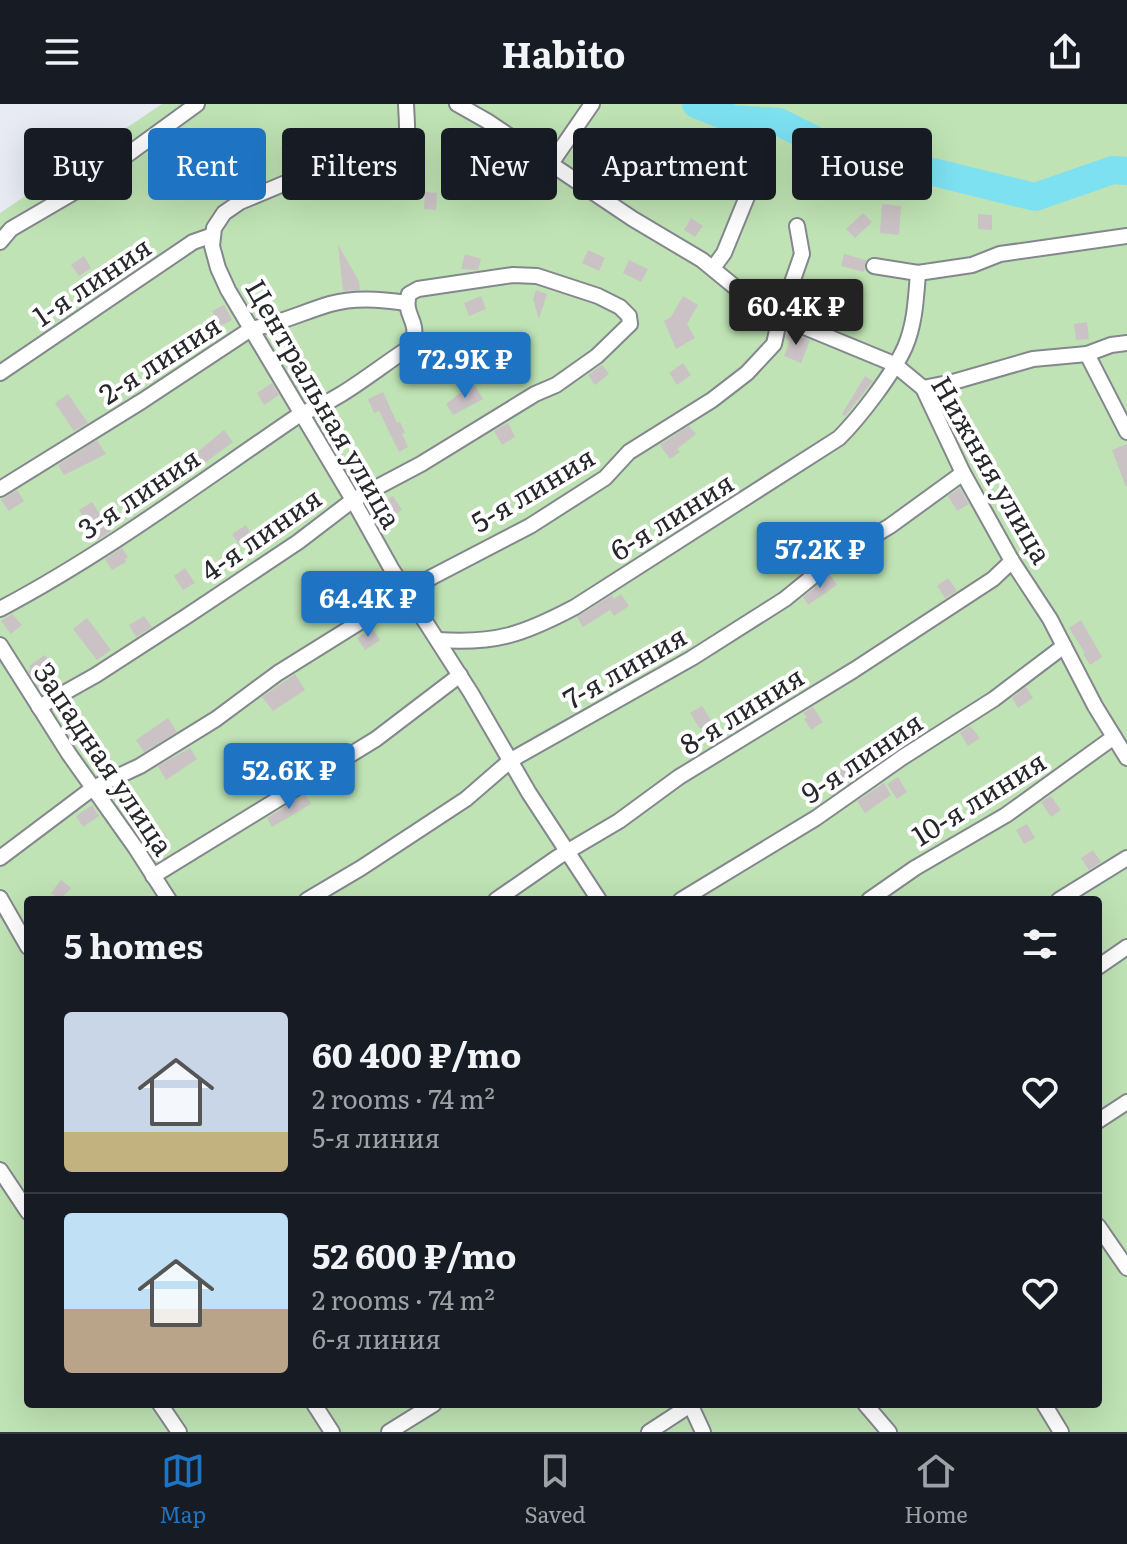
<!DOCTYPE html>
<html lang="en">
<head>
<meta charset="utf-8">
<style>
  body { margin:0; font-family:Literata,serif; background:#20242c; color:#f1f3f6; height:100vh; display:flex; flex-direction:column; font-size:30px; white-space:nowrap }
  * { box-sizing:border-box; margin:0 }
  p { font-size:26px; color:#9ea1a6 }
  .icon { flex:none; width:44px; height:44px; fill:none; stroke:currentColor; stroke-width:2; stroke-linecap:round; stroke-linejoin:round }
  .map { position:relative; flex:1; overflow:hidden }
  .details { position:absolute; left:24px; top:792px; width:1078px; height:512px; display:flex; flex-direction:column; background:#171b24; border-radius:8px; box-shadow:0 8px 32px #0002 }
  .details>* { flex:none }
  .guide { position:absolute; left:24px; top:24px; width:1080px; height:72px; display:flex; gap:16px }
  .price { position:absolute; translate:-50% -68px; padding:0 18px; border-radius:8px; background:#1e74c2; color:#fff; font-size:26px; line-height:52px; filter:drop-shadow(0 2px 4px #0008) }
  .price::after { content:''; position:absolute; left:50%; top:48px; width:24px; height:18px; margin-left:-12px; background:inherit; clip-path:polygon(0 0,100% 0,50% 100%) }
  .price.active { background:#222; color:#fff }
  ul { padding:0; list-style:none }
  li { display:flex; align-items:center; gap:24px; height:200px; padding:0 40px }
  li+li { border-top:2px solid #363941 }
  li span { display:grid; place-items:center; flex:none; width:224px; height:160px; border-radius:8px; color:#555 }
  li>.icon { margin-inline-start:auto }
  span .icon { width:96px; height:96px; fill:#fffc; stroke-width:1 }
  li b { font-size:34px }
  h2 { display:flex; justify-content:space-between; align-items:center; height:96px; padding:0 40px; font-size:34px }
  .tag { padding:0 28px; border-radius:8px; background:#171b24; box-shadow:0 8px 32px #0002; font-size:28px; line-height:72px }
  .tag.active { background:#1e74c2; color:#fff }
  header { display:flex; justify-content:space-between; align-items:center; height:104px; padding:0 40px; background:#171b24; font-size:36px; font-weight:700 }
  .tab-bar { display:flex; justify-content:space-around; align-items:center; height:112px; border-top:2px solid #363941; background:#171b24; font-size:22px; color:#9ea1a6 }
  .tab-bar a { display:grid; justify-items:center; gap:4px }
  .tab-bar .active { color:#1e74c2 }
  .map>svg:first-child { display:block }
  .green { fill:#bfe3b4; fill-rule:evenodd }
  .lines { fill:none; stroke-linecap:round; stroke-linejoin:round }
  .river { stroke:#7de1f2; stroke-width:28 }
  .building { fill:#cbc2c6 }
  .street-casing { stroke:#84878e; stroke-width:18 }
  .street { stroke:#fff; stroke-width:14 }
  .labels { text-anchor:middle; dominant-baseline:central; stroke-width:8; stroke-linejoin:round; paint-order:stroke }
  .street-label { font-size:28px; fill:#27282b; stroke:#fff }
</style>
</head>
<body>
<header><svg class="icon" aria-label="menu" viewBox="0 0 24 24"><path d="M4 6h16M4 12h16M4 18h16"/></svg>Habito<svg class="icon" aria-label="share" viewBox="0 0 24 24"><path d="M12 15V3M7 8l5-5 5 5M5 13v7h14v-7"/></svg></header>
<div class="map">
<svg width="1127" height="1328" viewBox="0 0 1127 1328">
  <rect width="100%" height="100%" fill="#e8ebf3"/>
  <path class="green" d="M162 0H1127V1328H0V109ZM28 796H1098V1300H28Z"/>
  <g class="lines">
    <path class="river" d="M696 0 733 15 779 18 827 42 1035 93 1113 66 1127 67"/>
  </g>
  <g class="building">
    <path d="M344 31 351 48 339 53 337 50 315 62 308 49Z"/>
    <path d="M297 37 302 49 287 56 281 44Z"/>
    <path d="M234 46 241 58 216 73 208 61Z"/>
    <path d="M425 88 437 89 436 106 424 105Z"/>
    <path d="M882 100 901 102 899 131 880 129Z"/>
    <path d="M863 109 872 118 855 134 846 125Z"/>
    <path d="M978 110 992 111V126L978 125Z"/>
    <path d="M691 114 703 122 695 133 684 126Z"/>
    <path d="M338 141 359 177 360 186 343 187Z"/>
    <path d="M588 146 605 154 599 167 582 159Z"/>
    <path d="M465 150 481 155 478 166 461 165Z"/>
    <path d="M844 150 866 156 864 168 841 162Z"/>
    <path d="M84 152 91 164 79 172 71 161Z"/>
    <path d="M629 156 648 165 641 178 623 169Z"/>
    <path d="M536 186 547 190 539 215 533 195Z"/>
    <path d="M481 192 486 205 469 212 464 199Z"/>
    <path d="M683 192 698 201 687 220 695 234 676 245 664 217 671 213Z"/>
    <path d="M224 201 232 216 220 222 212 207Z"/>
    <path d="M1087 218 1089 235 1076 236 1074 220Z"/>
    <path d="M787 227 810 236 801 259 784 252 790 237 786 234Z"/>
    <path d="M683 259 691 271 677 281 669 269Z"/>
    <path d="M602 261 609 270 595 281 588 271Z"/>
    <path d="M865 272 873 277 845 312 842 310Z"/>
    <path d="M272 279 279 291 264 301 257 289Z"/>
    <path d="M473 279 483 295 453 311 446 300Z"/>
    <path d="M383 288 397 319 400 318 405 329 402 330 408 343 399 348 379 307 374 309 368 295Z"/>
    <path d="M68 290 88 319 74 327 55 299Z"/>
    <path d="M508 319 515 333 502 341 494 327Z"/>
    <path d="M689 322 696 330 677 345 680 348 670 355 660 341Z"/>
    <path d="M224 326 233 338 203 360 195 350Z"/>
    <path d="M97 336 106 350 64 371 58 361Z"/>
    <path d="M1127 340V382L1126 383 1112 346Z"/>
    <path d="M529 382 538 399 527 405 519 388Z"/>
    <path d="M960 384 969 400 957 407 948 392Z"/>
    <path d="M17 386 24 397 9 407 1 396Z"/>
    <path d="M393 392 402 406 391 413 382 399Z"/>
    <path d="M92 398 111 427 98 436 79 406Z"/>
    <path d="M246 421 253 433 240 442 232 430Z"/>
    <path d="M788 429 795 439 779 449 772 439Z"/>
    <path d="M122 444 128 453 125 455 126 458 112 466 105 455Z"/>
    <path d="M185 464 195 479 183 486 174 472Z"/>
    <path d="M830 471 837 481 808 501 803 493Z"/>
    <path d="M948 474 957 487 945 494 937 482Z"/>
    <path d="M621 490 629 502 614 512 610 506 583 523 577 513 612 491 614 495Z"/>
    <path d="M12 510 22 521 11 530 1 517Z"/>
    <path d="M144 512 152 523 136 533 129 521Z"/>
    <path d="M87 514 111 546 97 556 73 525Z"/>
    <path d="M1081 516 1102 553 1090 561 1083 550 1085 549 1069 524Z"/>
    <path d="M372 524 380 536 365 546 357 534Z"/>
    <path d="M45 551 57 567 37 581 28 567 31 565 29 562Z"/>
    <path d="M295 570 305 586 273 607 262 593Z"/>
    <path d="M1026 583 1033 594 1018 604 1012 594Z"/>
    <path d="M702 602 712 618 700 625 690 609Z"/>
    <path d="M813 603 823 618 811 626 804 615 807 613 803 609Z"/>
    <path d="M168 614 177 628 144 648 136 636Z"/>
    <path d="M970 622 980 634 968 642 960 629Z"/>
    <path d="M190 644 197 655 166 676 158 662Z"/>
    <path d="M870 654 874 661 845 680 837 668 851 659 854 663Z"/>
    <path d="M898 673 907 688 897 695 887 680Z"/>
    <path d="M884 679 891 691 865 709 857 697Z"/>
    <path d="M305 690 311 700 272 723 267 714Z"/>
    <path d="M1051 692 1061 706 1051 713 1041 698Z"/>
    <path d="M92 701 99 712 83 723 76 712Z"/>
    <path d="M1027 720 1035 734 1024 740 1016 726Z"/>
    <path d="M161 725 169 736 150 748 143 737Z"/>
    <path d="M1093 746 1101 758 1089 766 1081 754Z"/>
    <path d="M61 776 71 784 60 796 51 789Z"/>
  </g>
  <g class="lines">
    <defs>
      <g id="street">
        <path d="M406 0C407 29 413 50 382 63L288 78 240 98 224 109 214 124 212 142 218 164 228 186 353 396 391 464 471 589 529 689 599 796"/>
        <path d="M457 0 487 17 633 115 702 156 752 197 780 213 894 260 923 284 963 369 1012 457 1050 515 1095 602 1127 654"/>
        <path d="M550 61 592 0"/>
        <path d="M0 138 11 125 83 83 197 0"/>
        <path d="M874 162 918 169 972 161 1000 150 1127 132"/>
        <path d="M713 164 724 149 753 78"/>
        <path d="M1087 250 1127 328"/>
        <path d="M0 269 193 138 213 131"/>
        <path d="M923 284 953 278 1033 255 1087 250 1111 241 1127 239"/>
        <path d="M0 385 142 297 251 225C279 220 303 208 330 200 354 193 382 195 406 199"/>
        <path d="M0 505C106 449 203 376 302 309 338 298 376 265 409 244 424 217 402 215 409 190L418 185 513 171 537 172 598 192 620 203 629 212 630 220 597 252 556 281 535 290 421 360 353 396 298 438 187 512 96 571 39 603"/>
        <path d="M438 536C496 540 524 530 575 503L839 334C860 313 893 270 905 243 915 220 916 194 918 169"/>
        <path d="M0 541 69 650 135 743 169 796"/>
        <path d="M0 754 93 684 140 662 216 615 278 569 432 473 530 422 605 374 629 348 712 296 747 269 774 240 780 213 802 150 797 122"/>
        <path d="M153 772 376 635 460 571"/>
        <path d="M0 794 28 843"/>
        <path d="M307 796 361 764 466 695 511 656 692 554 785 495 833 456 890 422 963 369"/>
        <path d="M496 796 558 753 619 717 679 673 854 566 993 475 1012 457"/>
        <path d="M681 796 816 714 903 653 994 595 1064 542"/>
        <path d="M869 796 915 764 1006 711 1114 633"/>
        <path d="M1059 796 1127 754"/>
        <path d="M1098 863 1127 843"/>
        <path d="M1098 1017 1127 998"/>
        <path d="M0 1066 28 1108"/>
        <path d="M1098 1122 1127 1164"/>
        <path d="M160 1300 179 1328"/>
        <path d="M314 1300 332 1328"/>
        <path d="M865 1300 889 1328"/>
        <path d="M1044 1300 1061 1328"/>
        <path d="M691 1302 703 1328"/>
        <path d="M389 1328 434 1300"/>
        <path d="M649 1328 692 1300"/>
      </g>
    </defs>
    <use href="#street" class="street-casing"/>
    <use href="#street" class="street"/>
  </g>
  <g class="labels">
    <g class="street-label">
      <text transform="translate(91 176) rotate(-34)">1-я линия</text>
      <text transform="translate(159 254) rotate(-33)">2-я линия</text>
      <text transform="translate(325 299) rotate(60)">Центральная улица</text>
      <text transform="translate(993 365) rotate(60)">Нижняя улица</text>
      <text transform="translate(532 384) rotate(-31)">5-я линия</text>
      <text transform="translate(138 388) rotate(-34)">3-я линия</text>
      <text transform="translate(671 411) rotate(-32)">6-я линия</text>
      <text transform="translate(260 429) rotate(-35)">4-я линия</text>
      <text transform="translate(624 562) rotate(-30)">7-я линия</text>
      <text transform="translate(741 605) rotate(-32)">8-я линия</text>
      <text transform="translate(861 652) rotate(-34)">9-я линия</text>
      <text transform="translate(105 654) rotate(56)">Западная улица</text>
      <text transform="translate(978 693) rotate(-32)">10-я линия</text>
    </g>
  </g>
</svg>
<b class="price active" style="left:796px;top:243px">60.4K ₽</b>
<b class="price" style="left:465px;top:296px">72.9K ₽</b>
<b class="price" style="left:820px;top:486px">57.2K ₽</b>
<b class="price" style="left:368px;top:535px">64.4K ₽</b>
<b class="price" style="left:289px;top:707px">52.6K ₽</b>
<div class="guide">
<a class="tag">Buy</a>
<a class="tag active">Rent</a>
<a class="tag">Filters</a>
<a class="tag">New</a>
<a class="tag">Apartment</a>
<a class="tag">House</a>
</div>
<section class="details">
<h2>5 homes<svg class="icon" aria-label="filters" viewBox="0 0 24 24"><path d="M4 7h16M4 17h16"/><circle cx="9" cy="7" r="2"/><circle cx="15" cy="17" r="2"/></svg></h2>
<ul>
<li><span style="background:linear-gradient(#c9d6e8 75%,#c2b280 0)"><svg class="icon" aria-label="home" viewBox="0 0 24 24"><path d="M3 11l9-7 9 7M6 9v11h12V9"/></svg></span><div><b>60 400 ₽/mo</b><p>2 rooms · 74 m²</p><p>5-я линия</p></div><svg class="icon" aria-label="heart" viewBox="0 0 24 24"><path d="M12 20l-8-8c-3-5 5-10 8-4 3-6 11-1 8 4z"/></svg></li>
<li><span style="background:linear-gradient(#bfe0f5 60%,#b9a48a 0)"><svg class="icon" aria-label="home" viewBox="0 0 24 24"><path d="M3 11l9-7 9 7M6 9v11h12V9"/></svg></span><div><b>52 600 ₽/mo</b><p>2 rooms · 74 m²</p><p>6-я линия</p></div><svg class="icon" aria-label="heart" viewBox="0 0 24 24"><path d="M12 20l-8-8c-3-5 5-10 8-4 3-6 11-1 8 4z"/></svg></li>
</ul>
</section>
</div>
<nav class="tab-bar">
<a class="active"><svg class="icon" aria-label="map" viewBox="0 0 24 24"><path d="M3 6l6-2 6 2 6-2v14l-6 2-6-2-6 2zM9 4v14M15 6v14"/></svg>Map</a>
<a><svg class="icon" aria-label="saved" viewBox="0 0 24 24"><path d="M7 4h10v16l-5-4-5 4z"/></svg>Saved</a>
<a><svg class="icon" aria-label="home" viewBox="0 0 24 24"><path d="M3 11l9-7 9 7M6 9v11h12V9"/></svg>Home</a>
</nav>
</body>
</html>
